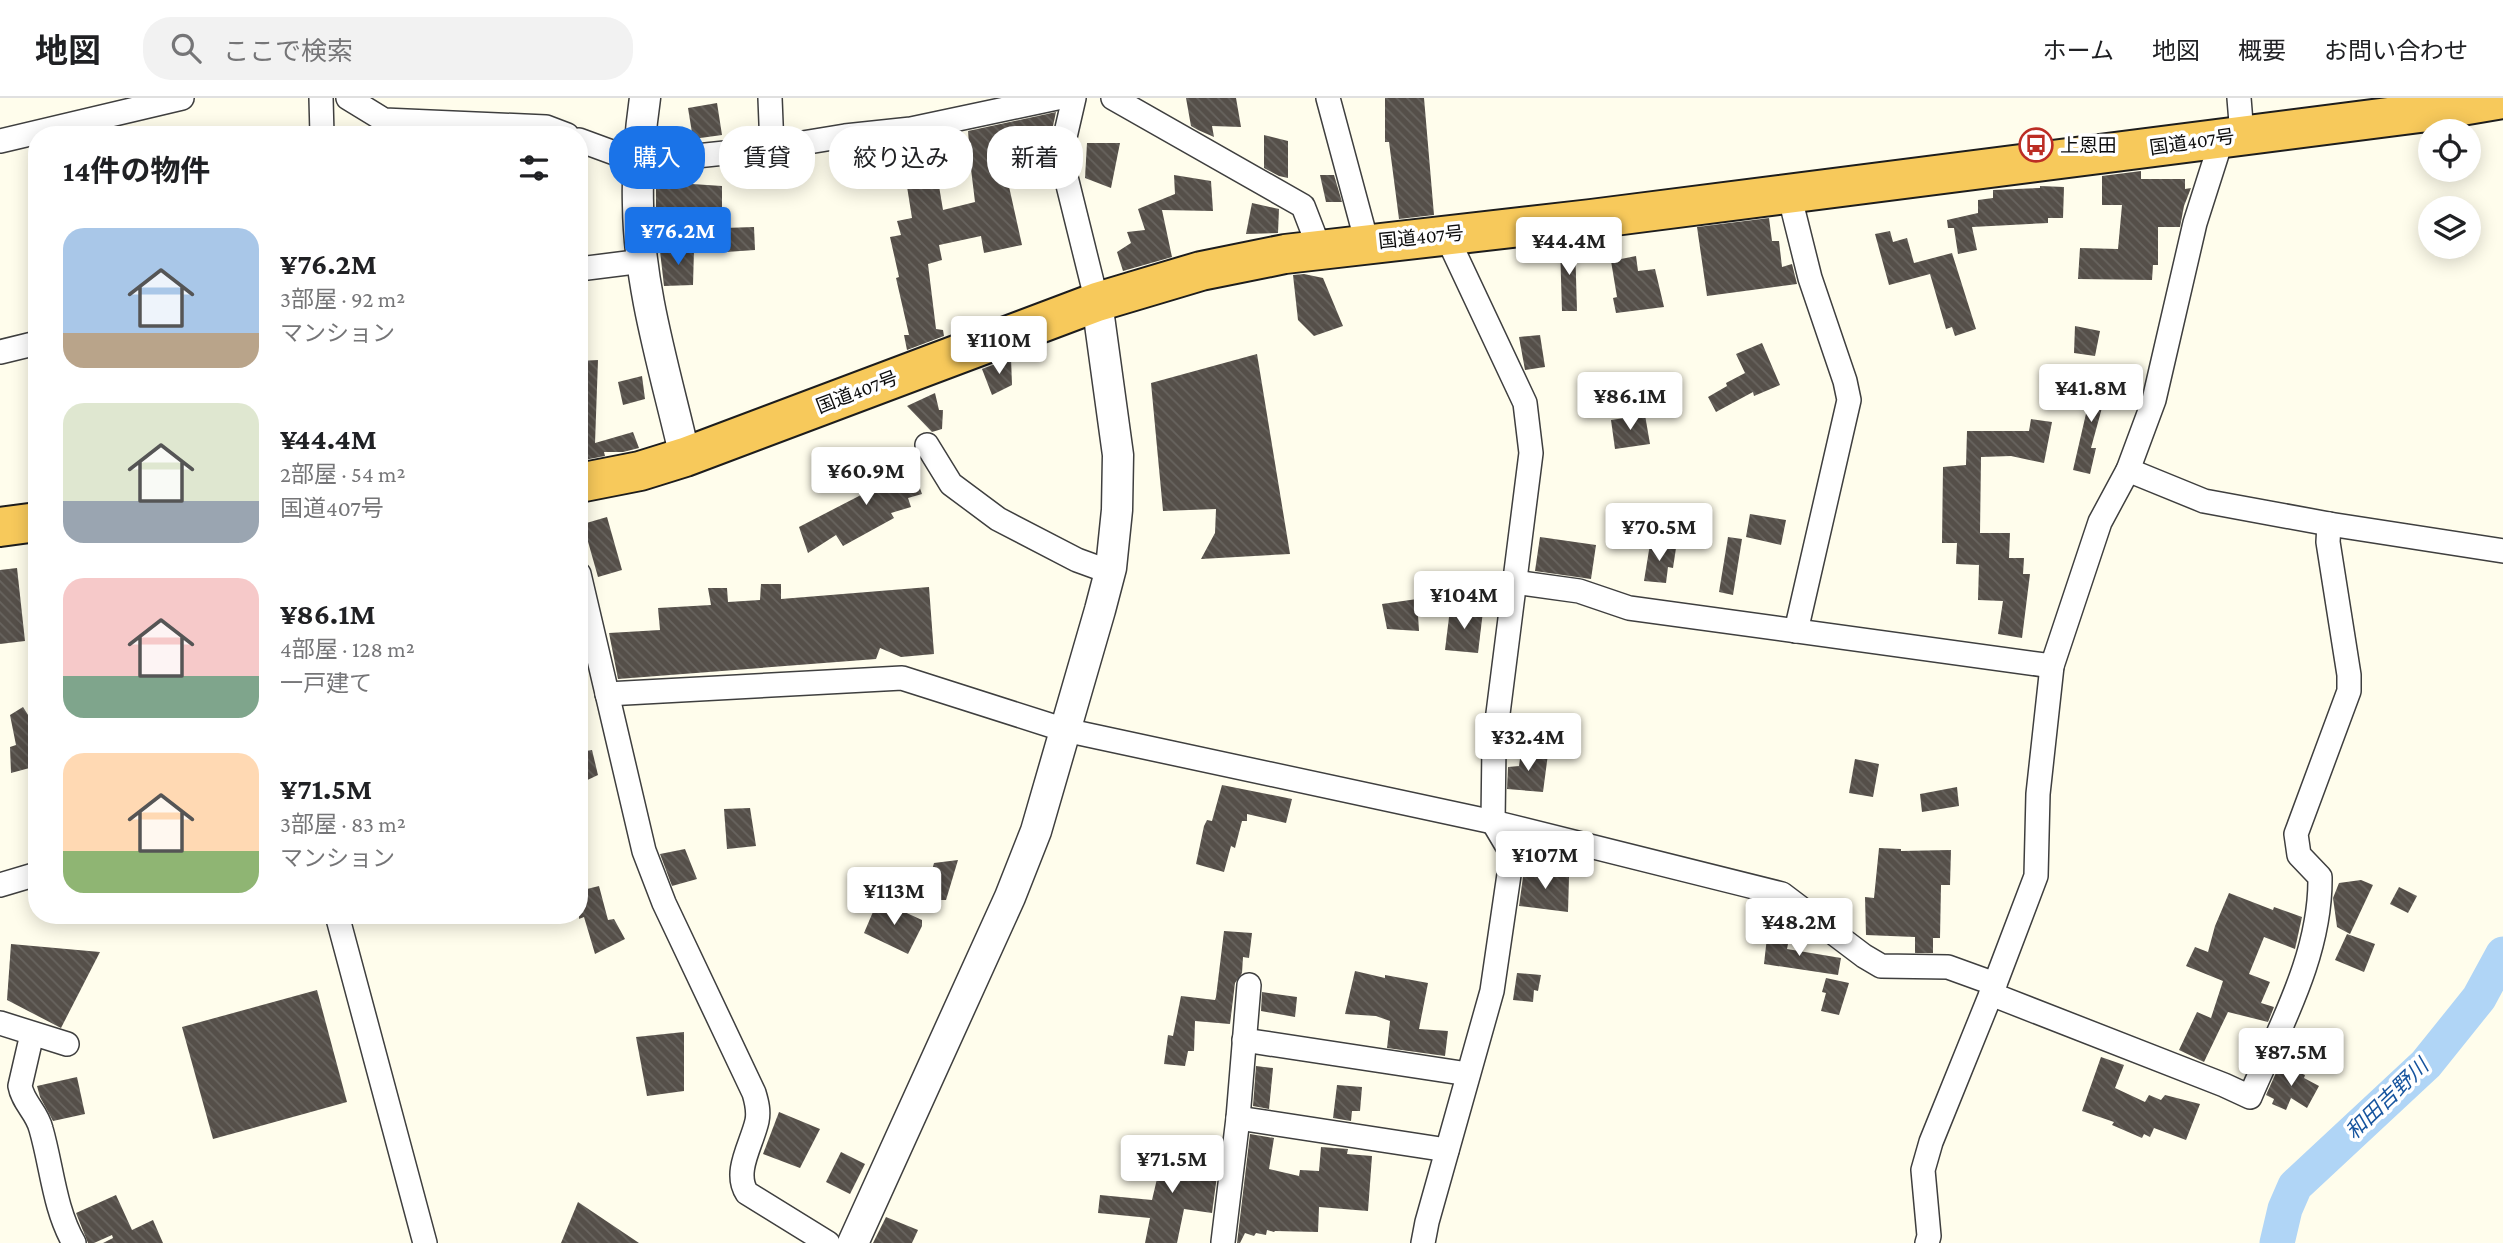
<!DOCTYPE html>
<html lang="ja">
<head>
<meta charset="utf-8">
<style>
  body { margin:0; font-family:"Crimson Pro","Noto Sans JP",serif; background:#f2f2f2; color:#202124; height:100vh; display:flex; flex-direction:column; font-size:26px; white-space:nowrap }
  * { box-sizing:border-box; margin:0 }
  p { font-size:23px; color:#757577 }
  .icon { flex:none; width:38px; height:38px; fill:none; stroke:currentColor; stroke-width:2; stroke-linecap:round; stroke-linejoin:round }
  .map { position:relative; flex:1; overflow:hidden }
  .side { position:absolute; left:28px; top:28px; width:560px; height:798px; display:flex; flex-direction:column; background:#fff; border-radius:28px; box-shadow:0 4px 18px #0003 }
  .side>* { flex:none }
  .hud { position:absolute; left:609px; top:28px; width:665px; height:63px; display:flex; gap:14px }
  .tools { position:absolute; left:2418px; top:21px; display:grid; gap:14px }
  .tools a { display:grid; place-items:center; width:63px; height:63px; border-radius:50%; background:#fff; box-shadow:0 4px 18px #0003; font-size:35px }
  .price { position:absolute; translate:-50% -60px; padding:0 16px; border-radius:7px; background:#fff; color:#222; font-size:23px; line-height:46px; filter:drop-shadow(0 2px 4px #0008) }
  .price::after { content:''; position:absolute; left:50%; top:42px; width:21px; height:16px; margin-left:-10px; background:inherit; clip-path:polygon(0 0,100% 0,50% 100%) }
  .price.on { background:#1a73e8; color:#fff }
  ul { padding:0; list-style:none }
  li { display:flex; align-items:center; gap:21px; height:175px; padding:0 35px }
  li span { display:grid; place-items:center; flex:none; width:196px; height:140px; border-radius:21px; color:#555 }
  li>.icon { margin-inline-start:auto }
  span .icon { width:84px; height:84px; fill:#fffc; stroke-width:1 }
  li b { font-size:30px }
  h2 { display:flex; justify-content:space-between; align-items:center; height:84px; padding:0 35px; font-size:30px }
  .tag { padding:0 24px; border-radius:28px; background:#fff; box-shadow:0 4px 18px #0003; font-size:24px; line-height:63px }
  .tag.on { background:#1a73e8; color:#fff }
  header { display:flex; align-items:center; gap:42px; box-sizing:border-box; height:98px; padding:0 35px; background:#fff; border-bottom:2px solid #e0e0e0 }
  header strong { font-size:33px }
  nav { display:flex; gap:38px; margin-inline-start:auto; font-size:24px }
  .search { width:490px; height:63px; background:#f2f2f2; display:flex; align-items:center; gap:18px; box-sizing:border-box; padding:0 24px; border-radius:28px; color:#757577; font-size:26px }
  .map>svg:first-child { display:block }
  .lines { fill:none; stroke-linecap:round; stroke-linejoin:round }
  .river { stroke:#b0d5f6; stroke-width:35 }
  .building { fill:url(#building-back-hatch) }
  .minor-casing { stroke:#3f3f3f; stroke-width:26 }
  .tertiary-casing { stroke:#3f3f3f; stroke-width:33 }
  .trunk-casing { stroke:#1d1d1d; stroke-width:42 }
  .minor { stroke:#fff; stroke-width:23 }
  .tertiary { stroke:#fff; stroke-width:30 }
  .trunk { stroke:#f7c95b; stroke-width:38 }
  .labels { text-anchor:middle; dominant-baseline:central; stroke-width:7; stroke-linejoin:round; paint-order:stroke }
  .street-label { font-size:19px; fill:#0c0c0c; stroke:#fff }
  .poi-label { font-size:19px; fill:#0c0c0c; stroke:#fff; text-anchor:start }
  .water-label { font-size:21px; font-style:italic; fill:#16549e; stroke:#fff }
</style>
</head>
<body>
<header>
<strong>地図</strong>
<div class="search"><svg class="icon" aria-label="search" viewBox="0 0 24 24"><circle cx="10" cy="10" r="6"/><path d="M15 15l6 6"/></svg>ここで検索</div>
<nav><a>ホーム</a><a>地図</a><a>概要</a><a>お問い合わせ</a></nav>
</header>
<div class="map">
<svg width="2503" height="1145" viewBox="0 0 2503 1145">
  <defs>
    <pattern id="building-back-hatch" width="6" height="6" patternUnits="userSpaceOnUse" patternTransform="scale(1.75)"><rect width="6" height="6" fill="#554f49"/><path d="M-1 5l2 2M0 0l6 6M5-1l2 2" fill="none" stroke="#68645f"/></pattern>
  </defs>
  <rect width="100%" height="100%" fill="#fffdec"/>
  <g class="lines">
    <path class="river" d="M2277 1145 2285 1111 2295 1088 2426 966 2479 900 2503 856"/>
  </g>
  <g class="building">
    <path d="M1186 0H1236L1241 29 1212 28 1214 39 1198 32 1191 28Z"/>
    <path d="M1385 0H1424L1434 117 1399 121 1389 44H1385Z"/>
    <path d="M717 5 722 37 693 41 688 10Z"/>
    <path d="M1056 14 1053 28H1048L1049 47H1039L1041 83 1008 84 1022 147 984 155 981 138 939 147 942 162 928 166 936 231 943 232 944 238 907 252 904 237H909L896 180 899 179 890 139 901 137 897 123 912 120 901 51 932 46 943 112 975 104 971 71 967 70 964 46H969L968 33Z"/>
    <path d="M1264 37 1288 43V80L1279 78 1264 70Z"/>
    <path d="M1087 45H1120L1111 90 1085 80Z"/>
    <path d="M691 73 692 86 722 88V119L698 120 696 111 656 114V76Z"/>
    <path d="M2141 73V81H2185V91L2191 90 2184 108 2180 129H2158V167H2153L2152 182 2078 181 2080 150 2118 151 2122 107H2102V78Z"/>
    <path d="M1174 77 1211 83 1213 113 1162 112 1172 159 1123 173 1117 154 1131 145 1127 134 1145 132 1138 111 1175 96Z"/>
    <path d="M1320 77H1334L1342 104H1326Z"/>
    <path d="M2040 88 2064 89 2063 120H2048V125L1972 129 1977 152 1958 156 1954 130H1948L1947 122 1978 115V102L1993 100V92L2040 90Z"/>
    <path d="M1252 105 1279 111 1278 135 1246 136Z"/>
    <path d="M1769 120 1772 143H1779L1782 169 1792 166 1797 186 1707 198 1697 129Z"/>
    <path d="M754 129 755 152 726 154 724 130Z"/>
    <path d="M1890 133 1893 144 1907 140 1914 165 1952 155 1976 231 1955 238 1952 229 1946 231 1930 176 1889 187 1875 136Z"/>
    <path d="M1575 145 1577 213H1562L1560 147Z"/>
    <path d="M694 151 693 187 664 188 660 153Z"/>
    <path d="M1636 158 1638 173 1655 171 1664 209 1616 215 1613 200 1617 199 1611 163Z"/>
    <path d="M1304 176 1323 180 1343 228 1314 238 1298 222 1293 177Z"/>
    <path d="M2075 228 2100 233 2095 258 2074 255Z"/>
    <path d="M1540 237 1545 269 1525 272 1519 239Z"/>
    <path d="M1762 245 1780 287 1754 298 1753 294 1716 314 1708 299 1727 288 1726 285 1745 275 1736 256Z"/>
    <path d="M1257 256 1290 456 1201 461 1215 435 1216 411 1163 413 1151 285Z"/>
    <path d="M1011 260 1012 287 992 297 982 271Z"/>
    <path d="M598 262 595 345 633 334 639 350 623 354H604L605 358 579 363V263Z"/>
    <path d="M642 278 645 301 623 307 618 284Z"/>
    <path d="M2088 278 2109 284 2091 350H2096L2090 376 2073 372 2091 294 2084 292Z"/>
    <path d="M935 295 939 312H943L942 331 932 334 907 308Z"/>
    <path d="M1645 317 1650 346 1615 351 1611 322Z"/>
    <path d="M2031 321 2052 324 2044 365 2011 358 1981 359 1980 435H2010L2009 460H2024L2023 476H2030L2022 540 1998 536 2003 503 1978 502 1979 467 1956 466 1957 445H1942L1943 369 1966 367 1967 333H2029Z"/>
    <path d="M907 354 922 396 908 400 911 409 891 415 894 420 843 448 836 437 808 455 799 429 888 383 881 362Z"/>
    <path d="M1750 416 1786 422 1781 447 1746 439Z"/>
    <path d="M607 419 622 472 598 479 583 426Z"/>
    <path d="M1540 439 1596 447 1591 481 1535 473Z"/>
    <path d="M1728 439 1742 441 1733 497 1719 494Z"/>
    <path d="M1650 446 1676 450 1673 470 1668 469 1666 485 1644 483Z"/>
    <path d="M17 470 25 543 0 546V472Z"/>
    <path d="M761 486H781V501L929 489 934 556 901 559 880 550 876 561 618 581 609 535 660 532 658 510 711 507 708 490H727L728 504 760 502Z"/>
    <path d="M1417 501 1419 533 1387 531 1382 506Z"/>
    <path d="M1450 511 1483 513 1478 555 1445 552Z"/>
    <path d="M23 609 37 631V668L11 675 10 649 16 647 10 617Z"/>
    <path d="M592 652 598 677 579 686V654Z"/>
    <path d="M1521 653 1548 656 1543 694 1507 691 1508 669 1519 668Z"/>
    <path d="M1855 661 1879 666 1873 699 1849 695Z"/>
    <path d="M1222 687 1292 701 1286 725 1247 716V723H1242L1235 750 1231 748 1224 774 1196 766 1204 728 1207 722 1212 723Z"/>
    <path d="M1957 689 1959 708 1922 714 1920 696Z"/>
    <path d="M750 710 756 748 727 751 724 711Z"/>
    <path d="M1879 750 1901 751V753L1951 752 1950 787H1941L1940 840H1933V855H1915V839L1866 837 1865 799 1874 800Z"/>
    <path d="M685 751 697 781 672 788 660 756Z"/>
    <path d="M958 762 946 802H924L934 765Z"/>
    <path d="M1524 772 1569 779 1568 814 1519 808Z"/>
    <path d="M2361 782 2373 787 2350 836 2337 829 2333 800 2339 785Z"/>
    <path d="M599 788 608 822 614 821 625 841 595 856 584 819 579 821V793Z"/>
    <path d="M2399 789 2417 798 2408 815 2390 806Z"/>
    <path d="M2229 795 2273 812 2274 809 2302 819 2295 851 2264 839 2249 876 2270 884 2261 905 2274 909 2268 924 2228 914 2204 964 2179 952 2197 914 2211 920 2223 883 2186 868 2195 849 2208 854 2215 828Z"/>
    <path d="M878 802 922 822V828L908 856 864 835Z"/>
    <path d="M1224 833 1252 835 1249 860 1243 859 1242 875 1235 885 1230 926 1195 923 1194 953H1188L1185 968 1164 966 1168 937 1173 938 1181 898 1215 902 1216 899Z"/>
    <path d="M2347 836 2375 846 2364 874 2335 862Z"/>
    <path d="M1767 839 1789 841 1787 851 1841 860 1838 877 1764 866Z"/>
    <path d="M11 846 100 854 61 930 7 902Z"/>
    <path d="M1355 873 1385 880V877L1428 885 1419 931 1448 933 1445 958 1387 950 1390 923 1376 918 1345 916Z"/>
    <path d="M1517 875 1541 877 1538 893 1534 892 1533 904 1513 902Z"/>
    <path d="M1826 880 1849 885 1839 917 1821 913 1826 895 1822 894Z"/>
    <path d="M317 892 347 1004 213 1041 182 929Z"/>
    <path d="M1262 894 1297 899 1295 919 1261 913Z"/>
    <path d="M684 934V993L647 998 636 939Z"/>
    <path d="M2101 959 2124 967 2115 990 2145 1004 2149 997 2161 1002 2165 997 2200 1006 2186 1042 2154 1030 2150 1039 2144 1036 2142 1040 2112 1027 2114 1024 2082 1013Z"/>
    <path d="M2280 966 2305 977 2304 980 2319 988 2307 1010 2291 1000 2286 1012 2272 1006 2274 1001 2266 997Z"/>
    <path d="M1256 968 1273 970 1269 1011 1253 1008Z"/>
    <path d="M77 979 85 1016 53 1023 40 999 37 988Z"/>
    <path d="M1337 987 1362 989 1360 1013H1352L1351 1023 1333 1020Z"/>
    <path d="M779 1014 820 1031 800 1070 763 1056Z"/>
    <path d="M1250 1036 1274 1040 1269 1071 1299 1078 1300 1072 1319 1073 1321 1049 1348 1051 1347 1056 1372 1058 1368 1113 1319 1109 1318 1134 1275 1133 1274 1134 1267 1132 1266 1137 1256 1135 1254 1138 1245 1135 1240 1145H1237Z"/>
    <path d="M1168 1050 1195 1055 1196 1052 1220 1055 1212 1115 1184 1111 1177 1145H1145L1150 1120 1098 1115 1100 1097 1152 1102 1160 1068H1164Z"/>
    <path d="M841 1054 865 1066 850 1096 826 1084Z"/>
    <path d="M116 1097 132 1132 153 1122 163 1145H103L113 1140 112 1137 94 1145H88L76 1115Z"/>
    <path d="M578 1104 639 1145H561Z"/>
    <path d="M886 1119 918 1132 912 1145H873Z"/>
  </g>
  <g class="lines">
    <defs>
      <g id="minor">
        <path d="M321 0 322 37"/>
        <path d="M348 0 384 22 546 29 567 37"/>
        <path d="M770 0 772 50"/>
        <path d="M1074 0 1065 39V75L1097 204"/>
        <path d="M1113 0 1303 108 1320 152"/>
        <path d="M1328 0 1367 145"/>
        <path d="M2239 0 2242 37"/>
        <path d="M579 42 639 64 772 50 845 38 911 31 1057 0"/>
        <path d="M0 43 182 0"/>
        <path d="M1789 96 1810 180 1845 283 1849 302 1796 533"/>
        <path d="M579 171 643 163"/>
        <path d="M0 254 37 245"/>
        <path d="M927 347 951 386 998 421 1077 462 1110 474"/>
        <path d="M2128 372 2204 403 2329 426 2503 453"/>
        <path d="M579 476 644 753 664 805 754 995C757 1005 759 1013 757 1023 752 1046 733 1074 747 1095L828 1145"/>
        <path d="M1515 484 1579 493 1629 510 2052 568"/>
        <path d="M607 596 902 580 1065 632 1493 724 1782 796 1864 858 1881 868 1948 869 1995 886"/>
        <path d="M0 787 37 776"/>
        <path d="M337 817 425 1145"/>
        <path d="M1991 896 2224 987 2250 999C2280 928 2321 857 2320 779L2299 757 2296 736 2349 593V577L2328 444 2329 426"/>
        <path d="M0 925 67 946"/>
        <path d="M32 936 20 988C23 1005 37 1014 41 1031 52 1069 54 1110 74 1145"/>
        <path d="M1244 942 1468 976"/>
        <path d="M1238 1020 1447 1052"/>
        <path d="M1223 1144 1238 1020 1249 887"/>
        <path d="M1423 1145 1427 1124 1492 893 1512 756 1493 724 1494 647 1531 355 1525 305 1446 137"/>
        <path d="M1927 1145 1929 1138 1923 1072 1931 1044 1995 886 2036 778 2038 696 2052 568 2100 424 2128 372 2154 302 2195 125 2217 56V41"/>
      </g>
      <g id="tertiary">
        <path d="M645 0C640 35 637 71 638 107 639 191 666 276 685 359"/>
        <path d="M853 1145 1010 799 1036 733 1100 512 1111 470 1117 412 1118 357 1097 204"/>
      </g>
      <g id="trunk">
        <path d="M579 385 640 373 685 359 1097 204 1201 173 1285 156 1591 121 2420 15 2503 1"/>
        <path d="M0 429 37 424"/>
      </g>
    </defs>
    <use href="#minor" class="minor-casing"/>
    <use href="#tertiary" class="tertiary-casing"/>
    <use href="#trunk" class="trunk-casing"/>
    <use href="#minor" class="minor"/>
    <use href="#tertiary" class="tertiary"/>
    <use href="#trunk" class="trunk"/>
  </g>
  <defs>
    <symbol id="bus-ring" viewBox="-11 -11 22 22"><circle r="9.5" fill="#fff" stroke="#bc2d24" stroke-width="1.5"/><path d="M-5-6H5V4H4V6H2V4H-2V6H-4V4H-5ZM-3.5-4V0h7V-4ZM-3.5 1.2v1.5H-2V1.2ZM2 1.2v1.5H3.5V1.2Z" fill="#bc2d24"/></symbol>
  </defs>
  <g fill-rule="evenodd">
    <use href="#bus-ring" x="2017" y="28" width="38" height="38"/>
  </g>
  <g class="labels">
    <g class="street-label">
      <text transform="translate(2192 44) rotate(-8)">国道407号</text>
      <text transform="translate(1421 139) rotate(-6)">国道407号</text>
      <text transform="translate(857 294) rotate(-21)">国道407号</text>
    </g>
    <g class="poi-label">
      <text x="2060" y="47">上恩田</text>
    </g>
    <g class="water-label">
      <text transform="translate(2387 1001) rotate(-44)">和田吉野川</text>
    </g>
  </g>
</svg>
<div class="tools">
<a><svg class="icon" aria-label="locate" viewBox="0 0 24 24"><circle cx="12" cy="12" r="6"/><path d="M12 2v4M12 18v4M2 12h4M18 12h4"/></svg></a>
<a><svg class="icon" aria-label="layers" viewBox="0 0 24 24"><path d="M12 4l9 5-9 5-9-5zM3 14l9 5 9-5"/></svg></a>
</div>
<b class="price on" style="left:678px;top:169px">¥76.2M</b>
<b class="price" style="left:1569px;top:179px">¥44.4M</b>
<b class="price" style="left:999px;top:278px">¥110M</b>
<b class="price" style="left:2091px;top:326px">¥41.8M</b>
<b class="price" style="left:1630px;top:334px">¥86.1M</b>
<b class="price" style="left:866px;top:409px">¥60.9M</b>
<b class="price" style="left:1659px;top:465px">¥70.5M</b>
<b class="price" style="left:1464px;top:533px">¥104M</b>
<b class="price" style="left:1528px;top:675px">¥32.4M</b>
<b class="price" style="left:1545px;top:793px">¥107M</b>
<b class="price" style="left:894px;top:829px">¥113M</b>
<b class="price" style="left:1799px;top:860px">¥48.2M</b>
<b class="price" style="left:2291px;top:990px">¥87.5M</b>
<b class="price" style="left:1172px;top:1097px">¥71.5M</b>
<div class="hud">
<a class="tag on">購入</a>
<a class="tag">賃貸</a>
<a class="tag">絞り込み</a>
<a class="tag">新着</a>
</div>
<section class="side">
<h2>14件の物件<svg class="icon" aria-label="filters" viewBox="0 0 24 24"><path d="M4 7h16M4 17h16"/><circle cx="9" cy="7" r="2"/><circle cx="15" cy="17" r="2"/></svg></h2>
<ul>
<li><span style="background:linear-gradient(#a9c7e8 75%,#b9a48a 0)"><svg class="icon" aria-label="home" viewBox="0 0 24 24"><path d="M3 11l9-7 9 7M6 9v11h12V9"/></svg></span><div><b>¥76.2M</b><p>3部屋 · 92 m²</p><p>マンション</p></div></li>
<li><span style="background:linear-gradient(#dfe7d0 70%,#9aa5b1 0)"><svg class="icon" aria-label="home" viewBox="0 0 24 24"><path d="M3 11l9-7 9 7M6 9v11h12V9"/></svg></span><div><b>¥44.4M</b><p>2部屋 · 54 m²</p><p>国道407号</p></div></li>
<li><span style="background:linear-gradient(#f6c9c9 70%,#7fa58c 0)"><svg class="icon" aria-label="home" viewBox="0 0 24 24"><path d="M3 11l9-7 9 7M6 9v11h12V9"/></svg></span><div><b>¥86.1M</b><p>4部屋 · 128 m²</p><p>一戸建て</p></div></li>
<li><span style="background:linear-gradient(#ffd9b3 70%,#8fb573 0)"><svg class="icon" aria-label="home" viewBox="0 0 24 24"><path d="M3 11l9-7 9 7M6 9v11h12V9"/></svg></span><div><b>¥71.5M</b><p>3部屋 · 83 m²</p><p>マンション</p></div></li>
</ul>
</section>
</div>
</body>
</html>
